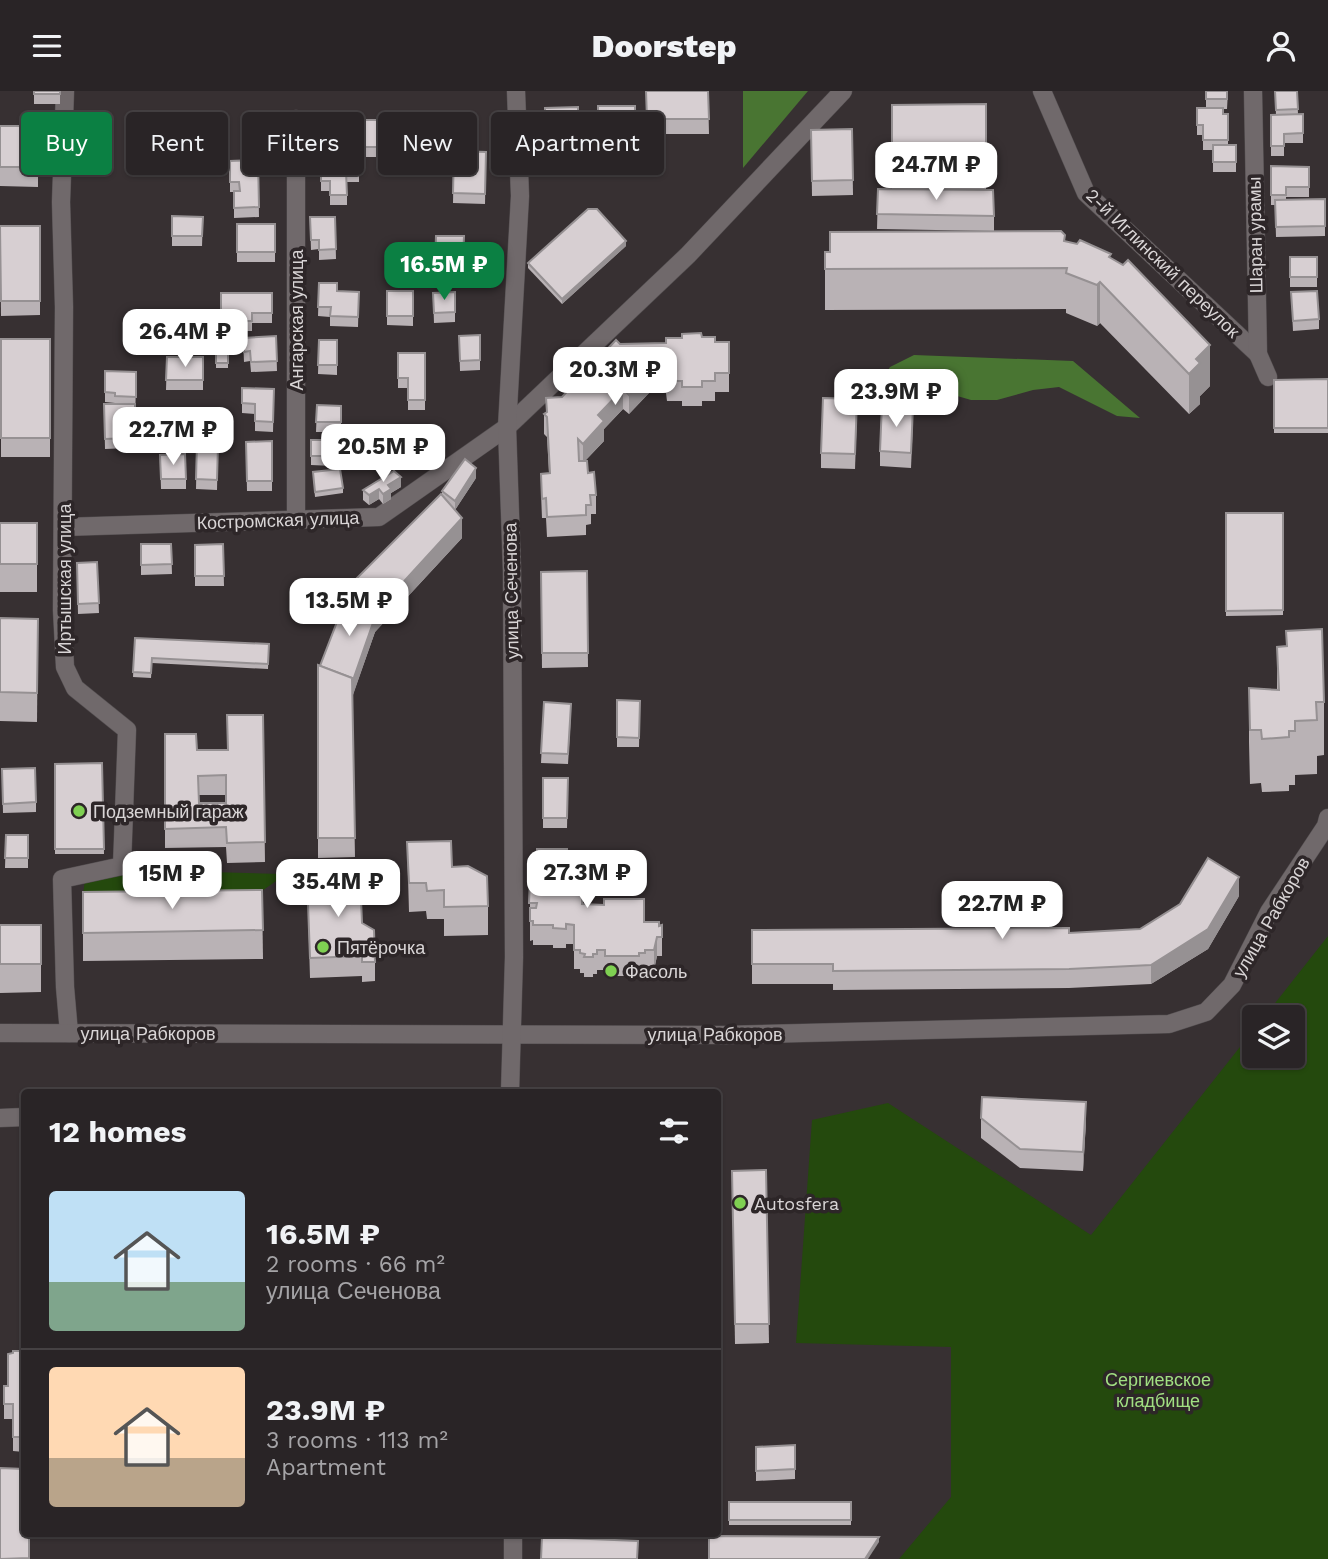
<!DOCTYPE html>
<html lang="en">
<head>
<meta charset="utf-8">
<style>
  body { margin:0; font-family:"Work Sans",sans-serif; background:#353032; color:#f1f3f6; height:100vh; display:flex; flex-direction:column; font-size:26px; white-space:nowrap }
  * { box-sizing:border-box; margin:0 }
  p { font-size:23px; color:#a5a4a7 }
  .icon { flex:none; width:38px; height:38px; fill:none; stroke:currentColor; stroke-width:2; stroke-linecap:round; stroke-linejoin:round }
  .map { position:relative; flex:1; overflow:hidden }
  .side { position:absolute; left:21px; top:998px; width:700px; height:448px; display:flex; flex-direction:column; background:#292426; border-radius:7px; box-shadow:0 2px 5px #0004,0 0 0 2px #454143 }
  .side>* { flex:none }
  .guide { position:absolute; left:21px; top:21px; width:700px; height:63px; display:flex; gap:14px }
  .controls { position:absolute; left:1242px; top:914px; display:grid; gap:14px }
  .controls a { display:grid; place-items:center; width:63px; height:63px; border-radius:7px; background:#292426; box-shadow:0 2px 5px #0004,0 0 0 2px #454143; font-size:35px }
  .price { position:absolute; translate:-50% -60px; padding:0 16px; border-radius:14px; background:#fff; color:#222; font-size:23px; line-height:46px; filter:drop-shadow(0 2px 4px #0008) }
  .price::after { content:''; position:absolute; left:50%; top:42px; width:21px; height:16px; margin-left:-10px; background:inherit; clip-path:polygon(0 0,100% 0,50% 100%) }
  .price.current { background:#0b8043; color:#fff }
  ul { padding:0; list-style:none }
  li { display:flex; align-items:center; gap:21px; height:175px; padding:0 28px }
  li+li { border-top:2px solid #454143 }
  li span { display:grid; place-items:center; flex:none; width:196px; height:140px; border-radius:7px; color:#555 }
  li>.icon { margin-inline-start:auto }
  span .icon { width:84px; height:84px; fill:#fffc; stroke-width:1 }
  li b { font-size:30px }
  h2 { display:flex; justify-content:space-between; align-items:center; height:84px; padding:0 28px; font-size:30px }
  .chip { padding:0 24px; border-radius:7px; background:#292426; box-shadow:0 2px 5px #0004,0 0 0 2px #454143; font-size:24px; line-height:63px }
  .chip.current { background:#0b8043; color:#fff }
  header { display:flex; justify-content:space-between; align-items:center; height:91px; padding:0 28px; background:#292426; font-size:32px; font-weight:800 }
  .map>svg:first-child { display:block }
  .green { fill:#24490d }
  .forest { fill:#497532 }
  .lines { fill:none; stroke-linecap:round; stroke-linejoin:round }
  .minor-casing { stroke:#524d4f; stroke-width:19 }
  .tertiary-casing { stroke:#524d4f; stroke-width:19 }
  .minor { stroke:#70696b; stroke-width:18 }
  .tertiary { stroke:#70696b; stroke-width:18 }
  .wall { fill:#b9b2b5; fill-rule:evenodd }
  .shaded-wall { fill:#969193 }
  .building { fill:#d7cfd2; stroke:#969193; stroke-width:2; fill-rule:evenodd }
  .poi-dot { fill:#7fd052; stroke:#2d2628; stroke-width:2.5 }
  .labels { text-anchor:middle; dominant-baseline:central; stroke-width:7; stroke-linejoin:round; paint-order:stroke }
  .street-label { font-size:18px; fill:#d9d5d6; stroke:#2d2628 }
  .poi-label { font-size:18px; fill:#d9d5d6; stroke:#2d2628; text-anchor:start }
  .park-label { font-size:18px; fill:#a1df82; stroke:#2d2628 }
</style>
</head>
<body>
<header><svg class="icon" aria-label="menu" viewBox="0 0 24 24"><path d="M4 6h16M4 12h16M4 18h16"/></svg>Doorstep<svg class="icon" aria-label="person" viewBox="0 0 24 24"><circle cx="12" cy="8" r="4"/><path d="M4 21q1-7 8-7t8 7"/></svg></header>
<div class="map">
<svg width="1328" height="1468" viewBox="0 0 1328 1468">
  <rect width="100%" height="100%" fill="#373032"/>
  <g class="green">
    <path d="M134 779 281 783 282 786 256 804 82 810 85 789 126 784Z"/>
    <path d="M1328 845V1468H899L951 1406V1256L796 1252 812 1029 888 1012 1091 1144 1255 937V964H1293V926H1264Z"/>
  </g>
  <g class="forest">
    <path d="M743 0H808L743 77Z"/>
    <path d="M914 264 1073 270 1140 327 1117 325 1059 296 1033 299 997 309H971L940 300 906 306 887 303 878 295 890 276Z"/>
  </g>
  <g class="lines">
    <defs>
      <g id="minor">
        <path d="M65 0 61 111 64 216 62 519 65 576 75 597 127 639 122 775 62 788 65 896 69 942"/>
        <path d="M1042 0 1086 102 1258 263"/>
        <path d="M1253 0 1258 263 1268 286"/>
        <path d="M296 28V429"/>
        <path d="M63 436 379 426 507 336 688 164 843 0"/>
        <path d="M0 942 725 944 1169 933 1206 921 1232 894 1269 821 1326 735 1328 727"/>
        <path d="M510 1001 514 866 512 480 507 336 520 105 516 0"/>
      </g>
      <g id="tertiary">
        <path d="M0 1027 24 1026"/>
        <path d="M513 1442V1468"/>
      </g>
    </defs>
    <use href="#minor" class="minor-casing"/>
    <use href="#tertiary" class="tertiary-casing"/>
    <use href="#minor" class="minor"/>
    <use href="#tertiary" class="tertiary"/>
  </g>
  <g class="wall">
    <rect x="34" y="0" width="26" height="13"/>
    <path d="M708 0 709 43H647V82L532 84 531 23H646Z"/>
    <path d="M1206 0H1228L1227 18H1223V23H1228V54H1236V81H1213V59H1203V44H1197V17H1206Z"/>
    <path d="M1275 0H1297L1298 23H1303V52H1284V65H1271V24H1276Z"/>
    <path d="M986 13V99L994 125V140L877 138 878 98H892V14Z"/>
    <path d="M169 26 217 28 216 79 168 78Z"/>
    <path d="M365 29H389L390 61H380V66H365Z"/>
    <path d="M0 35H38V96L0 95Z"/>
    <path d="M852 38 853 104 812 105 811 39Z"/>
    <path d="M359 59V91H347V114H330V100H321V60Z"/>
    <path d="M454 60 486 61 485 113 453 112Z"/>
    <path d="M258 69 259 126 234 127V101H230V70Z"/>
    <path d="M1271 75 1309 76V106H1286V109L1325 108V145L1276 146 1275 114H1271Z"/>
    <path d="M203 126 202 155H172V145Z"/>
    <path d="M310 126H335L336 168 319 169V158L311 159Z"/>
    <rect x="237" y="133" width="38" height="38"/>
    <path d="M0 135H40V224L1 225Z"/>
    <path d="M436 145H464L463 181H435Z"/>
    <path d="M1065 150 1111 167 1210 295 1200 305V313L1189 323 1100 232 1097 235 1066 222V218L825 219V161Z"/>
    <path d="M626 155 562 213 528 177V172Z"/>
    <rect x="1290" y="166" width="27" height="30"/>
    <path d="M319 192 337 200 359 201 358 236 330 235V226L318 225Z"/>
    <path d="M387 200H413V235L387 234Z"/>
    <path d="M455 201V231L434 232 433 202Z"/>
    <path d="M1291 201 1319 228V238L1293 240Z"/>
    <path d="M221 202 272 222V232H252V240H221Z"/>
    <path d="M480 244V279L460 280 459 245Z"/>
    <path d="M276 245 277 280 251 281 250 270 244 271 243 247Z"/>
    <path d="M702 246 715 251 729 282V301H715V310H702V315H682V310H667L666 302H649L629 323 623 318 604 338V350L585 370 588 382 596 404V423H591V433L586 434V444L547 446 546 427H542L541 402V383L549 382 547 346 544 343V323L546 321V307L562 306 620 253 666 252Z"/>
    <rect x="1" y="248" width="49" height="118"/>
    <path d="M319 249H337V284L318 283Z"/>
    <rect x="216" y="256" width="12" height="21"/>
    <path d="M398 262H425V319H408V297H398Z"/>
    <path d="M167 266H203V299H166Z"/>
    <path d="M105 280 136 281 135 346H129V357L105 358 104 313H115V312L105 311Z"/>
    <path d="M1328 288V342H1274V289Z"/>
    <path d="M242 297 274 298 273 341 255 340V323L242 322Z"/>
    <path d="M317 314 341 315V341H316Z"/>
    <path d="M857 323 855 378 821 377V362Z"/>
    <path d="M913 330 911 377 880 375V360Z"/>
    <path d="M311 349H332L333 375 311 374Z"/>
    <path d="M272 350V400H247L246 351Z"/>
    <path d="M197 352 218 353 217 399 196 398Z"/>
    <path d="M160 364 186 388V398H161Z"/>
    <path d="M313 381 343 397V402L315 406Z"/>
    <path d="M476 387 455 419 462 447 375 541 352 606 355 766 318 767V574L320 575 349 500V495L442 404V400Z"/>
    <path d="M401 396 391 402V408L383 413 379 408 369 414 363 409V399Z"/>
    <path d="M1226 422H1283V524L1226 525Z"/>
    <rect x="0" y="432" width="37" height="69"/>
    <path d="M141 453H171L172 483 141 484Z"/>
    <path d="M223 453 224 495H195V454Z"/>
    <path d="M97 471 99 522 78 523 77 472Z"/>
    <path d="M587 480 588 576 542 577 541 481Z"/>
    <path d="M0 527 38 528 37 631 0 630Z"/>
    <path d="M135 547 269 553 268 578 152 572 151 587 133 586Z"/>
    <path d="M1277 556 1324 611V664L1317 665V683L1295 684V694H1289V700L1262 701 1261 692 1250 693 1249 651V597L1277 599Z"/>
    <path d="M617 609 640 610 639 656H617Z"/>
    <path d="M544 611 571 623 568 673 541 672Z"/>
    <path d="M263 624 265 771 227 772 226 756 165 757V643L197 659H228ZM199 704H226V712H199Z"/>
    <path d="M102 672 104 763H55V673Z"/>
    <path d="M2 678 36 711V721L3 722Z"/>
    <path d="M543 687H568L567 737H543Z"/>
    <path d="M6 744H28V777H5Z"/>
    <path d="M407 751 452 776 488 815V844L444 845V828H427L426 820 409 821Z"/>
    <path d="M567 764 582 813 644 831 662 834V865H657L654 879 645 878V882H639V885H605V879H597V883H593V886H584V882H580V878H574V853H566V857H553V854H533V849L530 850V788L534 778Z"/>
    <path d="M307 785 362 832 375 871V890L362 891V885L310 887Z"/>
    <path d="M262 799 263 868 83 870V801Z"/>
    <path d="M1239 805 1208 858 1151 893 1069 897 833 899V893H752V839L1069 842 1140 838Z"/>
    <path d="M0 834H41V901L0 902Z"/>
    <path d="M981 1027 1086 1031 1083 1080 1020 1077 981 1047Z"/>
    <path d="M766 1079 769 1252 735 1253 732 1080Z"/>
    <path d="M24 1260V1361L13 1360V1328H4V1295H8L13 1262Z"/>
    <path d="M795 1354V1388L756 1390V1356Z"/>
    <rect x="729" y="1411" width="122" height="23"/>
  </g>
  <g class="shaded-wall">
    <path d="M626 150V155L562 213V208Z"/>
    <path d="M1100 191V232L1097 235V194Z"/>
    <path d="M1210 254V295L1200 305V313L1189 323V283L1196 268Z"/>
    <path d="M649 283V302L629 323V304Z"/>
    <path d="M623 298V318L604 338V350L583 372V353L598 324Z"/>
    <path d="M476 377V387L455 419V410Z"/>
    <path d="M401 386V396L391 402V408L383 413V403L388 394Z"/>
    <path d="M379 398V408L369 414V404Z"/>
    <path d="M462 427V447L375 541 352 607V592L375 526V522Z"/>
    <path d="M1239 786V805L1208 858 1151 893V874Z"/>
    <path d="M657 846V865L654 879V859Z"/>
    <path d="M1086 1011V1031L1083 1080V1061Z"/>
    <path d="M879 1446V1451L868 1468H865Z"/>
  </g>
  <g class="building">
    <rect x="34" y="0" width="26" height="3"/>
    <path d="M646 0H708L709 28H647Z"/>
    <rect x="1206" y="0" width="21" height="8"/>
    <path d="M1275 0H1297L1298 18 1276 19Z"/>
    <path d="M986 13V86L951 87V79H927V86H892V14Z"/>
    <path d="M598 15H635V24L647 23V63L532 64 531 23H545V17L578 16V22L598 21Z"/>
    <path d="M1197 17H1223V23H1228V49H1203V34H1197Z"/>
    <path d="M1303 23V42L1284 43V55H1271V24Z"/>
    <path d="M169 26 217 28 216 64 168 63Z"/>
    <path d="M365 29H389L390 51H380V56H365Z"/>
    <rect x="0" y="35" width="38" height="41"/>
    <path d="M852 38 853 89 812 90 811 39Z"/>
    <rect x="1213" y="54" width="23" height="17"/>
    <path d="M359 59V81H346L347 104H330V90H321V60Z"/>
    <path d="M454 60 486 61 485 103 453 102Z"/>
    <path d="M258 69 259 116 234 117V100H240L239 91H230V70Z"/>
    <path d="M1271 75 1309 76V96H1286V104H1271Z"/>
    <path d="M878 98 993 99 994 125 877 123Z"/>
    <path d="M1325 108V135L1276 136 1275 109Z"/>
    <path d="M588 118H597L626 150 562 208 528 172Z"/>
    <path d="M172 125 203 126 202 145H172Z"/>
    <path d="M310 126H335L336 158 319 159V149H311Z"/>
    <rect x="237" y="133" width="38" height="28"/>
    <path d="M0 135H40V210H1Z"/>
    <path d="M1061 140 1065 144 1064 150 1077 153 1080 149 1111 163 1109 166 1123 174 1128 169 1210 254 1196 268 1200 272 1189 283 1100 191 1097 194 1066 182 1067 177 825 178V161H830V141Z"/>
    <path d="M436 145H464L463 171H435Z"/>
    <rect x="1290" y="166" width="27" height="20"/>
    <path d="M319 192H337V200L359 201 358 226 330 225 331 216H318Z"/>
    <rect x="387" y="200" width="26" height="25"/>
    <path d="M1317 200 1319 228 1293 230 1291 201Z"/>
    <path d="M455 201V221L434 222 433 202Z"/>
    <path d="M221 202H272V222H252V230H221Z"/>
    <path d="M701 242 702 246H715V251H729V282H715V290H702V296H682V290H667L666 282 649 283 629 304 623 298 598 324 604 330 583 353 578 348 579 370H587L588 382 594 381 596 404H590L591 414H586V424L547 426 546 407 542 408 541 383 550 382 547 326 544 323 547 321 546 307 562 306 616 249 620 253 666 252V247H682V243Z"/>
    <path d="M480 244V269L460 270 459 245Z"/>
    <path d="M276 245 277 270 251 271 250 260 244 261 243 247Z"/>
    <rect x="1" y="248" width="49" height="99"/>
    <path d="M319 249H337V274H318Z"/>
    <rect x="216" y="256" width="12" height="16"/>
    <path d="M398 262H425V309H408V287H398Z"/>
    <path d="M167 266H203V289H166Z"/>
    <path d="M105 280 136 281V306L115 305V302L105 301Z"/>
    <path d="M1328 288V337H1274V289Z"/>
    <path d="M242 297 274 298 273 331 255 330V313L242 312Z"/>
    <path d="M823 307 857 308 855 363 821 362Z"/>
    <path d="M104 313H135V336H129V347L105 348Z"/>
    <path d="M882 313 913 315 911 362 880 360Z"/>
    <path d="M317 314 341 315V331H316Z"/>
    <path d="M311 349H332L333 365H311Z"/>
    <path d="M272 350V390H247L246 351Z"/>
    <path d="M197 352 218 353 217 389 196 388Z"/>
    <path d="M185 363 186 388H161L160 364Z"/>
    <path d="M465 368 476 377 455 410 442 400Z"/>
    <path d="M340 378 343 397 315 401 313 381Z"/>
    <path d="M394 380 401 386 388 394 391 398 383 403 379 398 369 404 363 399Z"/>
    <path d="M441 403 462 427 375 522 349 495Z"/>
    <path d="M1226 422H1283V519L1226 520Z"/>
    <rect x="0" y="432" width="37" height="41"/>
    <path d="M141 453H171L172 473 141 474Z"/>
    <path d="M223 453 224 485H195V454Z"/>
    <path d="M97 471 99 512 78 513 77 472Z"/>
    <path d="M587 480 588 562H542L541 481Z"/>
    <path d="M349 500 375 526 352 592V587L320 575Z"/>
    <path d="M0 527 38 528 37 602 0 601Z"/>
    <path d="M1322 538 1324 611H1316L1317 629 1295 630V640H1289V646L1262 648 1261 639H1250L1249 597 1279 599 1277 556 1287 555 1286 540Z"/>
    <path d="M135 547 269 553 268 573 152 567 151 582 133 581Z"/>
    <path d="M318 574 352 587 355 747H318Z"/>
    <path d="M617 609 640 610 639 647 617 646Z"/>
    <path d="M544 611 571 613 568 663 541 662Z"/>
    <path d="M227 624H263L265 751 227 752 226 736 165 738V643H196L197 659H228ZM226 684V712H199L198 685Z"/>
    <path d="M102 672 104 758H55V673Z"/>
    <path d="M35 677 36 711 3 713 2 678Z"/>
    <path d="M543 687H568L567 727H543Z"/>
    <path d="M6 744H28V767H5Z"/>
    <path d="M451 750 452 776 468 775 487 785 488 815 444 816V799L427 800 426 792H409L407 751Z"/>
    <path d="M537 758H567V764H579V768H583L582 813 604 814V808H644V831H659V835L662 834V846H657L654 859H645V862H639V865H605V859H597V863H593V866H584L585 863 580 862V859H574V834L566 833V838L553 837V834H533V830H530V817H536L537 812H529L530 788 531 778H534L535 770H537Z"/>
    <path d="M1208 767 1239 786 1208 838 1151 874 1069 878 833 880V873H752V839L1069 837V842L1140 838 1180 813Z"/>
    <path d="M360 784 362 832 374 839 375 871H362V865L310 867 307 785Z"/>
    <path d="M262 799 263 839 83 842V801Z"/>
    <rect x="0" y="834" width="41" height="39"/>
    <path d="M982 1006 1086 1011 1083 1061 1020 1058 981 1027Z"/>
    <path d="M766 1079 769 1233H735L732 1080Z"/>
    <path d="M13 1260H24V1346H13V1313H4V1295H8V1263L13 1262Z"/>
    <path d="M795 1354V1378L756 1380V1356Z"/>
    <path d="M0 1377 24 1378V1442H29V1467L0 1468Z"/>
    <rect x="729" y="1411" width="122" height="18"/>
    <path d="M709 1445 879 1446 865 1468H709Z"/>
    <path d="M542 1446 638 1450 637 1468H541Z"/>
  </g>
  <g class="poi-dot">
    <circle cx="79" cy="720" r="7"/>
    <circle cx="323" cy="856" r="7"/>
    <circle cx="611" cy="880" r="7"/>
    <circle cx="740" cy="1112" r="7"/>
  </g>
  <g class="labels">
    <g class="street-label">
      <text transform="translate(1255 144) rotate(-91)">Шаран урамы</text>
      <text transform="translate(1163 172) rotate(44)">2-й Иглинский переулок</text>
      <text transform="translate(296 229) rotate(-90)">Ангарская улица</text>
      <text transform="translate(278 429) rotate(-2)">Костромская улица</text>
      <text transform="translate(64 488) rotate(-90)">Иртышская улица</text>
      <text transform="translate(511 500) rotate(-91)">улица Сеченова</text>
      <text transform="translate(1271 826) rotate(-60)">улица Рабкоров</text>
      <text x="148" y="942">улица Рабкоров</text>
      <text x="715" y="943">улица Рабкоров</text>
    </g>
    <g class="poi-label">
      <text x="93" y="720">Подземный гараж</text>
      <text x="337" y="856">Пятёрочка</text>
      <text x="625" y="880">Фасоль</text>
      <text x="754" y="1112">Autosfera</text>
    </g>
    <g class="park-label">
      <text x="1158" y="1288">Сергиевское<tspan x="1158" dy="21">кладбище</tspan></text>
    </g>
  </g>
</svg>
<div class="controls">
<a><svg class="icon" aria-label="layers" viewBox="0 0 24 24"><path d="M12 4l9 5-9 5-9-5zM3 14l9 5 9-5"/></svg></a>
</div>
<b class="price" style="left:936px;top:111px">24.7M ₽</b>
<b class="price current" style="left:444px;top:211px">16.5M ₽</b>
<b class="price" style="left:185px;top:278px">26.4M ₽</b>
<b class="price" style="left:615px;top:316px">20.3M ₽</b>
<b class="price" style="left:896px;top:338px">23.9M ₽</b>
<b class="price" style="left:173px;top:376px">22.7M ₽</b>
<b class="price" style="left:383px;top:393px">20.5M ₽</b>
<b class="price" style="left:349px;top:547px">13.5M ₽</b>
<b class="price" style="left:587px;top:819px">27.3M ₽</b>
<b class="price" style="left:172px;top:820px">15M ₽</b>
<b class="price" style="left:338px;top:828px">35.4M ₽</b>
<b class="price" style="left:1002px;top:850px">22.7M ₽</b>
<div class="guide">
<a class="chip current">Buy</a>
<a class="chip">Rent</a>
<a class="chip">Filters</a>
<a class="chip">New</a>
<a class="chip">Apartment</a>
</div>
<section class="side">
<h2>12 homes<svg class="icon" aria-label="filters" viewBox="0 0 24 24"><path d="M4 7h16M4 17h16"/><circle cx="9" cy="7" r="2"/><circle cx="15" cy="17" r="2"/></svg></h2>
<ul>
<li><span style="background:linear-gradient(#bfe0f5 65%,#7fa58c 0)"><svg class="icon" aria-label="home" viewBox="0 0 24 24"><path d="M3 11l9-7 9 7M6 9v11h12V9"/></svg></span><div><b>16.5M ₽</b><p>2 rooms · 66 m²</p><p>улица Сеченова</p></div></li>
<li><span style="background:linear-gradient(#ffd9b3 65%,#b9a48a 0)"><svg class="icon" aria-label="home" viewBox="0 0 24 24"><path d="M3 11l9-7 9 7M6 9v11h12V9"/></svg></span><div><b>23.9M ₽</b><p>3 rooms · 113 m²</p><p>Apartment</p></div></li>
</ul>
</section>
</div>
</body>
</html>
